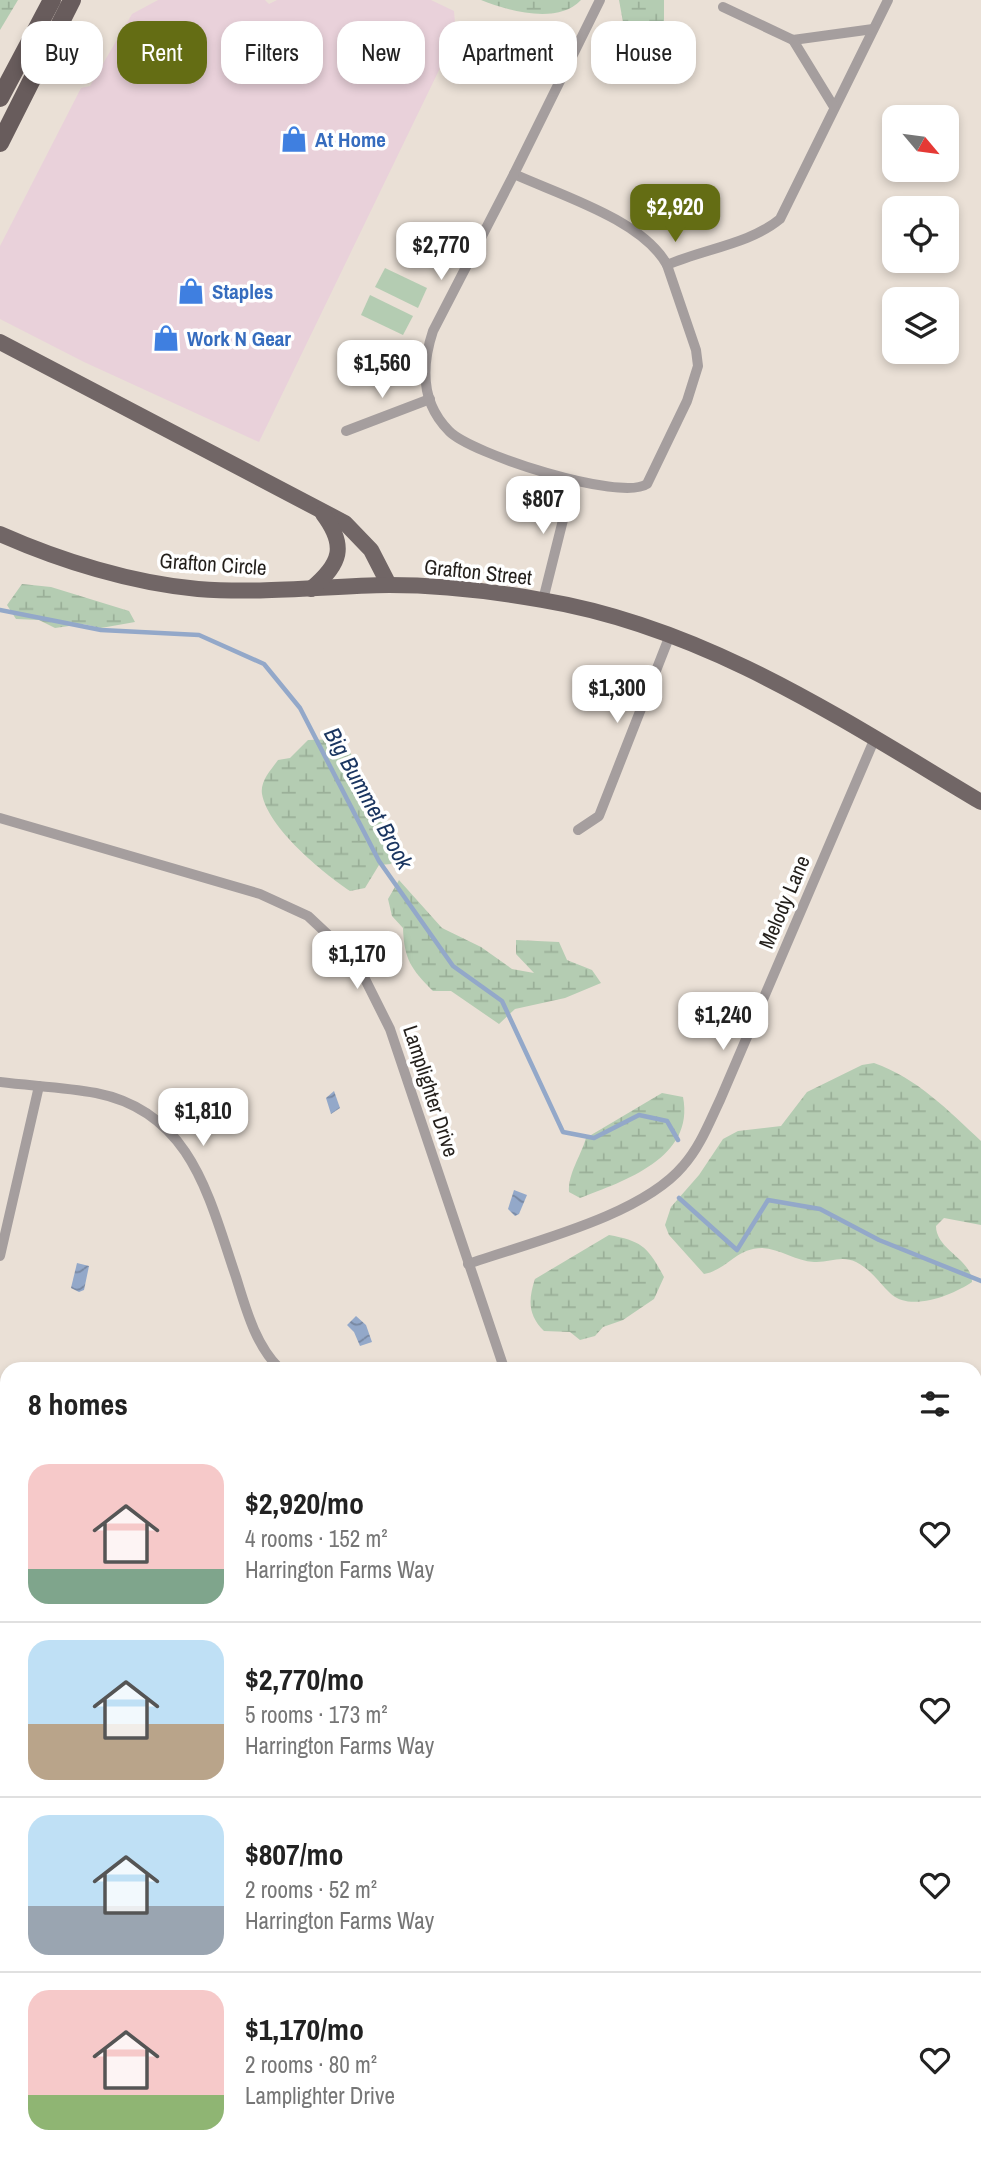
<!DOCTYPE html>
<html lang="en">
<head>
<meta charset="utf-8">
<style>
  body { margin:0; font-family:"Archivo Narrow",sans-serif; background:#f2f2f2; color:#222; height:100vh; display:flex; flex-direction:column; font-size:26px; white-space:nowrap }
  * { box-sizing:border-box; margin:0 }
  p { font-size:23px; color:#767676 }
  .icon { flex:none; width:38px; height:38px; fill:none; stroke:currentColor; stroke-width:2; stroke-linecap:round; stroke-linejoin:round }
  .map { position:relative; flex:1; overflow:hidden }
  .details { position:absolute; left:0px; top:1362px; width:982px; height:800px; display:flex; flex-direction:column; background:#fff; border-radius:21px 21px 0 0; box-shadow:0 4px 10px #0003 }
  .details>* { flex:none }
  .top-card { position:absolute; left:21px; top:21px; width:940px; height:63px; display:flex; gap:14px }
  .needle { width:46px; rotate:119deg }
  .controls { position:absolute; left:882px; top:105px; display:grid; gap:14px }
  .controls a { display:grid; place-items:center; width:77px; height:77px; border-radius:14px; background:#fff; box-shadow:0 4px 10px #0003; font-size:35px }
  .price { position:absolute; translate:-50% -60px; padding:0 16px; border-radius:14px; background:#fff; color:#222; font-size:23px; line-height:46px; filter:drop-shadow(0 2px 4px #0008) }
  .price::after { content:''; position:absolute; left:50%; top:42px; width:21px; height:16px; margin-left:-10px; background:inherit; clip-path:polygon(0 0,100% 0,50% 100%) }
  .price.current { background:#646d14; color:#fff }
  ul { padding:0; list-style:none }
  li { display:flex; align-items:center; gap:21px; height:175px; padding:0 28px }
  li+li { border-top:2px solid #e0e0e0 }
  li span { display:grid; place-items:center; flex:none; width:196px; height:140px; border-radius:21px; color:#555 }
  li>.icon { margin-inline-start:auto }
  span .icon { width:84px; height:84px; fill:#fffc; stroke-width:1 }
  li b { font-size:30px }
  h2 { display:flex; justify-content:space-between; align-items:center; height:84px; padding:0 28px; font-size:30px }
  .pill { padding:0 24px; border-radius:21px; background:#fff; box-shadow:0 4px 10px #0003; font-size:24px; line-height:63px }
  .pill.current { background:#646d14; color:#fff }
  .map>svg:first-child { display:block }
  .commercial { fill:#e9d1da }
  .grass { fill:#b4ccb2 }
  .wetland { fill:url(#wetland-marsh) }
  .water { fill:url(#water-waves) }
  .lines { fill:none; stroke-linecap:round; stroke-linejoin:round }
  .stream { stroke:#93a8c9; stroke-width:4.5 }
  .minor { stroke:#a59e9e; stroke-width:10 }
  .primary { stroke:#716666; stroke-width:16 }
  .trunk { stroke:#685c5c; stroke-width:18 }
  .labels { text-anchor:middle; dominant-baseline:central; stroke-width:7; stroke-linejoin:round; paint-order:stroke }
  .shop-label { font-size:21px; font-weight:bold; fill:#366cbe; stroke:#fff; text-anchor:start }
  .street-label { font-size:21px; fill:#231f1b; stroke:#fff }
  .water-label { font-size:23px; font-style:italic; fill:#1a3560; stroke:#fff }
</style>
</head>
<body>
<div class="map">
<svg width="981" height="2161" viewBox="0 0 981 2161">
  <defs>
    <pattern id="wetland-marsh" width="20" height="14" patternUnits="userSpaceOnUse" patternTransform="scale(1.75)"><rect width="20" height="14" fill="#b4ccb2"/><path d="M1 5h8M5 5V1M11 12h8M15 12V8" fill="none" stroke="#9aaf98"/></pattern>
    <pattern id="water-waves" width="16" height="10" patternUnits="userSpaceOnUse" patternTransform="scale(1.75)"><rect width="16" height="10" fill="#93a8c9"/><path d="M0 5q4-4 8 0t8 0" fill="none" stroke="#7888a2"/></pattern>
  </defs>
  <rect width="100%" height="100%" fill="#eae0d6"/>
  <path class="commercial" d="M158 0H265L269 4 277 0H431L454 11 456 35 259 442 84 362 0 319V246L81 88 90 86 132 14Z"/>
  <g class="grass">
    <path d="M385 268 427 288 418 308 375 287Z"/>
    <path d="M370 295 413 316 403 335 361 315Z"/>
  </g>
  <g class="wetland">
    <path d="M0 0H18L0 30Z"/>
    <path d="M481 0H581C558 25 508 11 481 0Z"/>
    <path d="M619 0H664V26C651 35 637 31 623 22Z"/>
    <path d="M22 584 51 587 129 611 135 622 101 628 83 624 55 628 39 620 16 619 7 605Z"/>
    <path d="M344 739 396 853 391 864 379 865 365 888 350 891C323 873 268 828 262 794 260 781 271 770 278 760L290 758 308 740Z"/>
    <path d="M399 880 442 928 481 947 512 969 534 973 516 954V940L559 942 567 960 592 970 601 983 565 998 515 1009 499 1024 451 991H433C411 969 404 959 403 928L392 916 388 899Z"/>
    <path d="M874 1063C917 1078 949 1111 981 1141V1225L944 1218 936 1226C936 1250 972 1259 972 1282 953 1295 911 1312 891 1294 879 1283 872 1270 856 1262 841 1255 829 1263 814 1262 796 1261 780 1249 762 1248 736 1248 727 1270 704 1274L669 1235 665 1225 671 1207 699 1175 723 1139 738 1131 781 1126 807 1092 862 1065Z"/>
    <path d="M662 1093 683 1097C695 1158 624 1181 580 1198L569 1192C568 1173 581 1156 586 1138Z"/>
    <path d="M609 1235C642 1241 648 1247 664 1277L654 1299 623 1320 603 1327 595 1336 580 1340 570 1332 544 1331C528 1315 528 1300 535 1279Z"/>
  </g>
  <g class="water">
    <path d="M418 223 447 237 439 253 411 237Z"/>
    <path d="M334 1091 340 1108 331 1114 326 1098Z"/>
    <path d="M514 1190 527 1195 519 1214 515 1216 508 1209Z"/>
    <path d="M77 1263 89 1266 84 1290 79 1292 71 1288Z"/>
    <path d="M356 1316 366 1325 372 1342 360 1346 354 1332 347 1325Z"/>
  </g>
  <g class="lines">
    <g class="stream">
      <path d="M0 610 101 630 199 635 264 664 300 708 379 861 453 966 502 1001 563 1132 594 1138 639 1115 667 1121 678 1140"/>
      <path d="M679 1198 737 1250 768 1200 820 1209 879 1240 981 1281"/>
    </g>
    <g class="minor">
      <path d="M600 0 514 174C560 195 643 220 667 265 703 249 750 244 780 219L888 0"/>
      <path d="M723 7 793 40 873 29"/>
      <path d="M793 40 834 107"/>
      <path d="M514 174 433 331C421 367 421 403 449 431 471 454 621 502 647 484L687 401 698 366 696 350 667 265"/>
      <path d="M346 431 430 399"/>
      <path d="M543 600 573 480"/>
      <path d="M0 818 260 894 308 916 356 961 390 1029 504 1368"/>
      <path d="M578 830 599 816 670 635"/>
      <path d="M0 1082C32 1086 64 1087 96 1093 192 1112 209 1198 236 1277 246 1309 255 1344 279 1368"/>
      <path d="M0 1256 39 1086"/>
      <path d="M468 1264C531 1242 641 1216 683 1166 700 1147 709 1123 720 1100L875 738"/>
      <path d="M975 1856 981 1860"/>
      <path d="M975 1897 981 1888"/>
      <path d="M0 1955 7 1951"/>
      <path d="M696 2154 725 2161"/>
      <path d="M810 2161 814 2154"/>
    </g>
    <g class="primary">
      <path d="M0 342 345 523 371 550 389 585"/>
      <path d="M0 534C61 561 132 583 198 589 262 594 325 586 389 585 439 585 492 591 542 600 705 627 842 719 981 802"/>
      <path d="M311 589C341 564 347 546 323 514"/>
    </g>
    <g class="trunk">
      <path d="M0 98 52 0"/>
      <path d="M0 143 72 0"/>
    </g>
  </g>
  <defs>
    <symbol id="shop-bare" viewBox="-9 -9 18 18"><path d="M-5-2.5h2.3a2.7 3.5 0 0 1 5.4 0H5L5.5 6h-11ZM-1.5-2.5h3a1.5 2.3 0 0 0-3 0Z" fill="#3f7fe0" stroke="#fff" stroke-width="2.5" paint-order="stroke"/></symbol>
  </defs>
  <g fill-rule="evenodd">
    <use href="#shop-bare" x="275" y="120" width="38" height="38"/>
    <use href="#shop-bare" x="172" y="272" width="38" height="38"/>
    <use href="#shop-bare" x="147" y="319" width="38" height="38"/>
  </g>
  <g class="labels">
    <g class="shop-label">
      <text x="315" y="139">At Home</text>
      <text x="212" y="291">Staples</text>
      <text x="187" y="338">Work N Gear</text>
    </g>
    <g class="street-label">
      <text transform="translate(213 564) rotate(4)">Grafton Circle</text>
      <text transform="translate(478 572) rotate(6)">Grafton Street</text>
      <text transform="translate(784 902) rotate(-67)">Melody Lane</text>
      <text transform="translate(431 1091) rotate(72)">Lamplighter Drive</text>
    </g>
    <g class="water-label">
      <text transform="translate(369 798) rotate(61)">Big Bummet Brook</text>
    </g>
  </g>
</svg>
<div class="controls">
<a><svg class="needle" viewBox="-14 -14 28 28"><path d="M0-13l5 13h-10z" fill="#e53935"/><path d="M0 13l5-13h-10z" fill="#767676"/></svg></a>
<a><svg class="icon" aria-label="locate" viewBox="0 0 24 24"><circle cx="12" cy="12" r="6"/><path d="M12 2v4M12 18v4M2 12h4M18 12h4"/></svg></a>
<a><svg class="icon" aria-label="layers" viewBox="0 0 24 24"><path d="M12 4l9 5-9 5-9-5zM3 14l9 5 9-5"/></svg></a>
</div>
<b class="price current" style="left:675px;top:244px">$2,920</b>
<b class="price" style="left:441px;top:282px">$2,770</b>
<b class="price" style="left:382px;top:400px">$1,560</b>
<b class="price" style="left:543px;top:536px">$807</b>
<b class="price" style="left:617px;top:725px">$1,300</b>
<b class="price" style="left:357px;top:991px">$1,170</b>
<b class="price" style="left:723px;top:1052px">$1,240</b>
<b class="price" style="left:203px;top:1148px">$1,810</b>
<div class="top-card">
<a class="pill">Buy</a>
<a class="pill current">Rent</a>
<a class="pill">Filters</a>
<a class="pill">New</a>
<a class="pill">Apartment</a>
<a class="pill">House</a>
</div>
<section class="details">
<h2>8 homes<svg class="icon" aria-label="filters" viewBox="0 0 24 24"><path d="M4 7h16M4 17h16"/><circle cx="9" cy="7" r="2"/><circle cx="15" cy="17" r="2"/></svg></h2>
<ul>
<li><span style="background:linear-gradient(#f6c9c9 75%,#7fa58c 0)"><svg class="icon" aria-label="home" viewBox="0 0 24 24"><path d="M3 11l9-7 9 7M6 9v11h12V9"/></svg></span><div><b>$2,920/mo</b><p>4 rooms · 152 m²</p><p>Harrington Farms Way</p></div><svg class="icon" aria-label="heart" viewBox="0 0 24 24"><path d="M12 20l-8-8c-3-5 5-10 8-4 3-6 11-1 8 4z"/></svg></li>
<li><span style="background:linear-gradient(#bfe0f5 60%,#b9a48a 0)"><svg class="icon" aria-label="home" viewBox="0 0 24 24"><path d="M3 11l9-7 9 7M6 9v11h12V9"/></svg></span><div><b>$2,770/mo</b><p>5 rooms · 173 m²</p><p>Harrington Farms Way</p></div><svg class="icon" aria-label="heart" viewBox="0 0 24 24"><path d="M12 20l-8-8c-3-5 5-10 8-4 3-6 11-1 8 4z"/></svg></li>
<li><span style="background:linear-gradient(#bfe0f5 65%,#9aa5b1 0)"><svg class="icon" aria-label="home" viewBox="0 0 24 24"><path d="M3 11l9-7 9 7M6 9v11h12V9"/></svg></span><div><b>$807/mo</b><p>2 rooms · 52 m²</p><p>Harrington Farms Way</p></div><svg class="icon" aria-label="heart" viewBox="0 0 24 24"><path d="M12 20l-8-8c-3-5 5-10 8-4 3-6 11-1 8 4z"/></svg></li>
<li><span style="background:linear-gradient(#f6c9c9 75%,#8fb573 0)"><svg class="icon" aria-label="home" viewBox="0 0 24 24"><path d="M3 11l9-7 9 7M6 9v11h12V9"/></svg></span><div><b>$1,170/mo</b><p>2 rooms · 80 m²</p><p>Lamplighter Drive</p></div><svg class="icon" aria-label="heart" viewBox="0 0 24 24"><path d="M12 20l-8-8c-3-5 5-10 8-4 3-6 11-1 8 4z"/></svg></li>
</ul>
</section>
</div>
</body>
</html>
